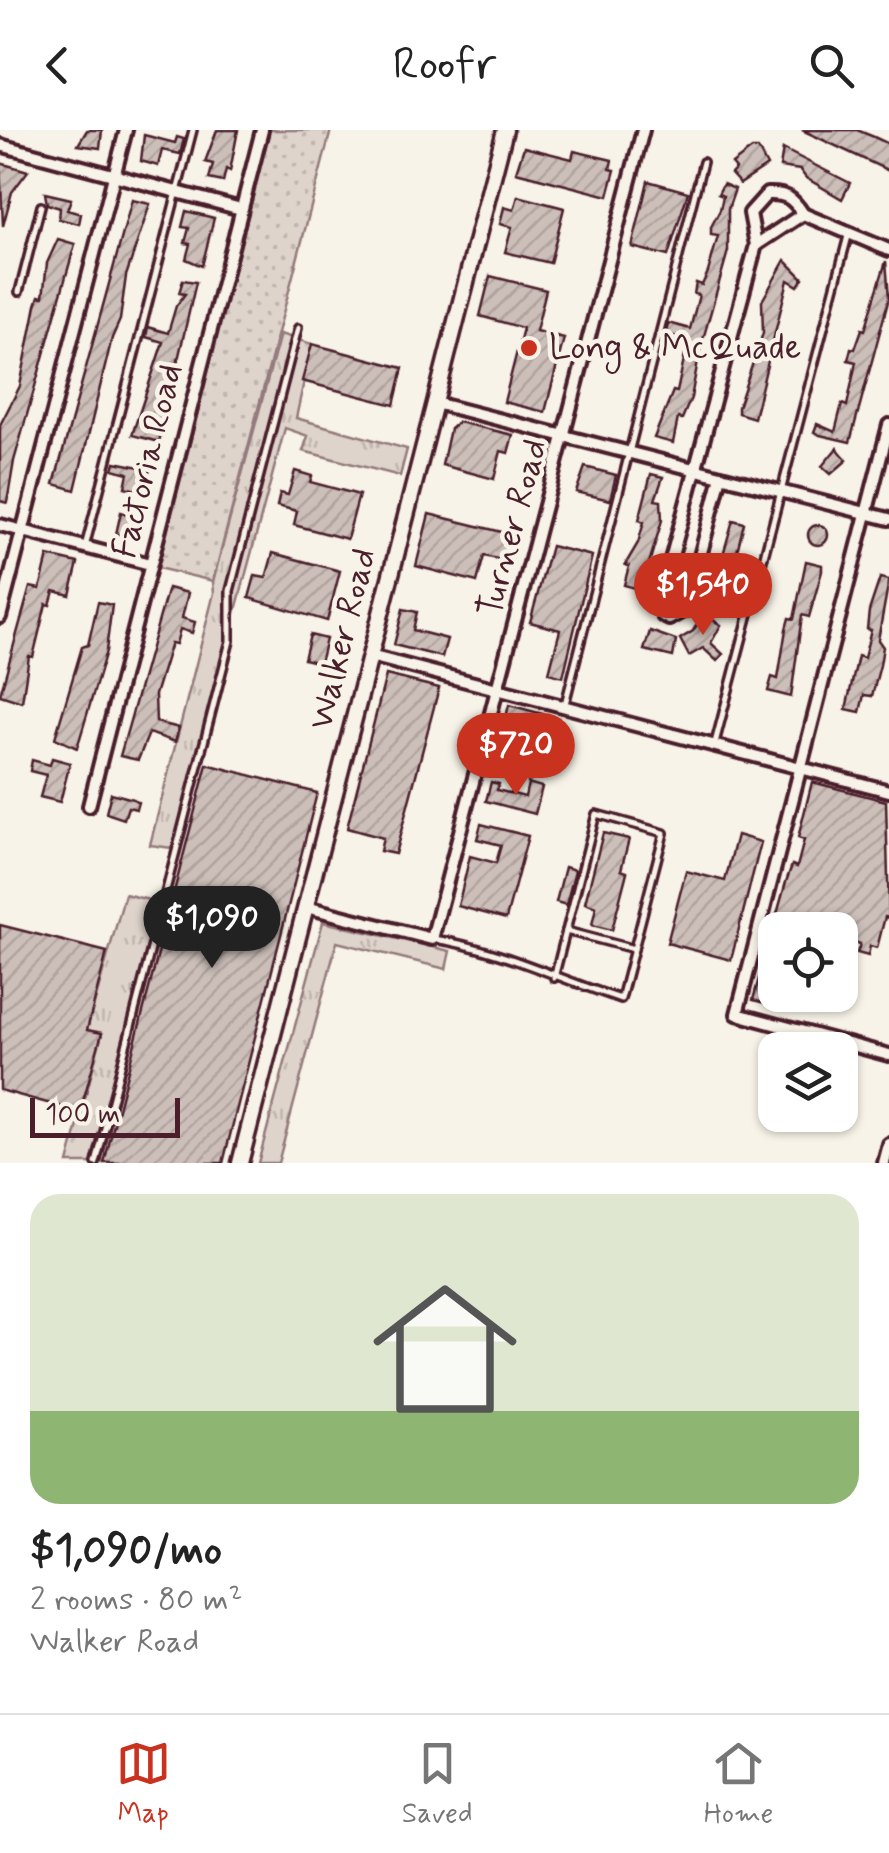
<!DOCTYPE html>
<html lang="en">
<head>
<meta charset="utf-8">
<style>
  body { margin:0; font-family:Mynerve,sans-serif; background:#f6f6f6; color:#222; height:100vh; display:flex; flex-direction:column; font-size:38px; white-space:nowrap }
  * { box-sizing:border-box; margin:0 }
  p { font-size:32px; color:#767676 }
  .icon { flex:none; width:55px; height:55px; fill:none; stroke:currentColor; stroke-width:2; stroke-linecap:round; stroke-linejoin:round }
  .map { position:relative; height:1033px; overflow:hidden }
  .drawer { display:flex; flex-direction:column; background:#fff; flex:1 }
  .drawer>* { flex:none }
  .controls { position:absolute; left:758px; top:782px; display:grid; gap:20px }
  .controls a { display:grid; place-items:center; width:100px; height:100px; border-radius:20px; background:#fff; box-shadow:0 2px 8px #0004; font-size:50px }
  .scale { position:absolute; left:30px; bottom:25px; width:150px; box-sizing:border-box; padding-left:10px; border:5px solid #4a1f2b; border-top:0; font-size:28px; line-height:35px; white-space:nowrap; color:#4a1f2b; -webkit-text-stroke:8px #f7f3e8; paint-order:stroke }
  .price { position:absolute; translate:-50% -85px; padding:0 22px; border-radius:35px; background:#c8321e; color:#fff; font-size:32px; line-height:65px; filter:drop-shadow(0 2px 5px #0008) }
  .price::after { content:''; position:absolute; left:50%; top:60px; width:30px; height:22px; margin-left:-15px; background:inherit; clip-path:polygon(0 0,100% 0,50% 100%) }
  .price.current { background:#222; color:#fff }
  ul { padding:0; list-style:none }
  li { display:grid; align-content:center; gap:20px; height:530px; padding:0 30px }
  li span { display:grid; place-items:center; height:310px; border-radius:30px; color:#555 }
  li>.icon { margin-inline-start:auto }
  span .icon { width:180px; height:180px; fill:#fffc; stroke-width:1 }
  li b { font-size:42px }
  header { display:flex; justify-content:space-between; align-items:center; height:130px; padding:0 30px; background:#fff; font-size:45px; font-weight:600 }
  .tabs { display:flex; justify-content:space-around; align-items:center; height:140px; border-top:2px solid #e0e0e0; background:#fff; font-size:28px; color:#767676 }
  .tabs a { display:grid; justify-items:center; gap:5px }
  .tabs .current { color:#c8321e }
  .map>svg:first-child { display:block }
  .grass { fill:url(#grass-tufts); stroke:#947a7c; stroke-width:2.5 }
  .park { fill:url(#park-dots); stroke:#947a7c; stroke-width:2.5 }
  .building { fill:url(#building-hatch); stroke:#4a1f2b; stroke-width:2.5 }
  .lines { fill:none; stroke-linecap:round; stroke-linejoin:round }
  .lane-casing { stroke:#4a1f2b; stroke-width:12 }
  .street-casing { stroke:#4a1f2b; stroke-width:18 }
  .secondary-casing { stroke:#4a1f2b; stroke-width:21 }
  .lane { stroke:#f7f3e8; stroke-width:5 }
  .street { stroke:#f7f3e8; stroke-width:10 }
  .secondary { stroke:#f7f3e8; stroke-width:14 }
  .poi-dot { fill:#c8321e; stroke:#f7f3e8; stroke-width:4 }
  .labels { text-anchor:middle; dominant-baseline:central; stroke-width:9; stroke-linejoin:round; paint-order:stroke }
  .poi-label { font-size:35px; fill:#4a1f2b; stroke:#f7f3e8; text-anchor:start }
  .street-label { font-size:35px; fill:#4a1f2b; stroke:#f7f3e8 }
</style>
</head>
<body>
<header><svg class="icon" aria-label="back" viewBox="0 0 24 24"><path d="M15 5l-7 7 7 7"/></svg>Roofr<svg class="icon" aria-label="search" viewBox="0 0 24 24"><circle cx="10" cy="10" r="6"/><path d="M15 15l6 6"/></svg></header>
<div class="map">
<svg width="889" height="1033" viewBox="0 0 889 1033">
  <defs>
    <pattern id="grass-tufts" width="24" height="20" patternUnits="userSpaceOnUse" patternTransform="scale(2.5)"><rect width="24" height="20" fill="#ded4cc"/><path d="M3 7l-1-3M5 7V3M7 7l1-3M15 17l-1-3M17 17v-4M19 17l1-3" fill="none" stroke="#c0b6af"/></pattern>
    <pattern id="park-dots" width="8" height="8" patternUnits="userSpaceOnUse" patternTransform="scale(2.5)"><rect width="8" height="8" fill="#ded4cc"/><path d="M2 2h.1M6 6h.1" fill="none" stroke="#c0b6af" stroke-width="1.8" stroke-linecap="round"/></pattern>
    <pattern id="building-hatch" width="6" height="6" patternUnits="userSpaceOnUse" patternTransform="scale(2.5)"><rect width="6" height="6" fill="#ccbfb9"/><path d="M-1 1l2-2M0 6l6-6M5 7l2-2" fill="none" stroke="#b1a49f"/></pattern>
  </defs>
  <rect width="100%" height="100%" fill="#f7f3e8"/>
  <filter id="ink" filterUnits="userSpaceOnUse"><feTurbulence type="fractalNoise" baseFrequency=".01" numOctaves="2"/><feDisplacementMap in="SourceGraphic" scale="20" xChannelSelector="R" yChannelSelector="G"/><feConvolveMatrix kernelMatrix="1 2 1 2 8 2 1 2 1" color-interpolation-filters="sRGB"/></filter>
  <g filter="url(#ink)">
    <g class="grass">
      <path d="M280 204 312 214 296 288 407 319 400 346 303 321 308 306 285 298 172 718 150 715 214 463 213 451Z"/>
      <path d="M125 764 165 774 96 1033H68L102 904 87 900Z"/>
      <path d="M323 792 450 821 446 839 337 812 278 1033H258Z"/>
    </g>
    <path class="park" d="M270 0H331L213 451 158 438Z"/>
    <g class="building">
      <path d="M87 0H102L100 18 78 15Z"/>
      <path d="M217 0H238L230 41 226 39 223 52 209 49 213 34 205 32Z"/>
      <path d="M802 0H857L874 7 889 14V41Z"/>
      <path d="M144 5 175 13 177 7 184 9 180 24 162 20 158 36 141 31Z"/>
      <path d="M524 17 572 29 574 21 612 30 610 39 615 40 608 66 516 42Z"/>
      <path d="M752 19H758L767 36 740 54 731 44 736 39 732 34Z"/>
      <path d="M783 19 850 53 842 69 806 48 800 40 780 37Z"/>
      <path d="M0 33 28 41 12 62 3 96Z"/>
      <path d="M648 51 688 62 668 126 632 117Z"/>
      <path d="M723 54 735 59 728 79V121L700 220 691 268 682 289 678 288 673 313 654 308 673 261 677 262 688 210 666 204 668 193 690 199 699 165 694 164 696 153 702 155 708 142 718 106 711 105V97L720 80 723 66 718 64Z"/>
      <path d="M45 63 71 69 67 80 81 84 79 94 59 89 60 78 47 74Z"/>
      <path d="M518 66 564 78 550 133 505 122 512 97 500 94 504 77 514 80Z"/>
      <path d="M132 70 150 74 126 146 120 190 112 208 75 360 54 354Z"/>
      <path d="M186 81 214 88 202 136 186 129 190 114 185 113 189 98 182 97Z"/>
      <path d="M58 109 75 114 14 331 7 373 0 371V295L20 256 36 175 39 166 43 167 47 133Z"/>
      <path d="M785 130 803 148 798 156 788 150 754 288 738 283V277L763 203 762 171Z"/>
      <path d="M886 131 889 168 850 312 820 305 814 302 817 294 835 302 842 274 847 276 856 232 848 230 851 218 855 219 862 199 865 200Z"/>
      <path d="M490 146 546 160 536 201 564 208 545 282 504 272 523 198 480 186Z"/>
      <path d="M183 150 196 152 159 312 132 305 163 212 146 207 148 197 168 203 176 176 185 164 179 163Z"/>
      <path d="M312 214 403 238 394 275 302 251Z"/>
      <path d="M458 292 513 305 508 323 501 321 494 349 442 335 450 299Z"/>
      <path d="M837 318 847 330 831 344 822 336Z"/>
      <path d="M115 332 150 339 144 362 125 357 128 343 113 339Z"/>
      <path d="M585 337 616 345 610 370 576 362Z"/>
      <path d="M295 341 312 346 310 352 359 365 347 409 294 395 297 381 277 376 280 363 288 365Z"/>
      <path d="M651 344 663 347 655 370 661 371 662 390 641 460 624 455 629 436 625 435 638 413 644 392 639 390Z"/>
      <path d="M121 382 135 386 129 407 116 404Z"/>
      <path d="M429 384 518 406 511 432 484 426 477 452 416 436Z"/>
      <path d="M733 390 744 393 725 470 730 471 727 482 708 477Z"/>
      <circle cx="818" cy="405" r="10"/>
      <path d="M551 416 592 426 563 547 549 543 560 500 530 492Z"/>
      <path d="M273 423 340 441 327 491 249 468 255 446 266 448Z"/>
      <path d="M48 426 78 433 70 465 54 461 50 475 46 474 33 527 29 526 22 572 0 565 30 457 40 459Z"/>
      <path d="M806 431 822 435V441L809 487 802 485 791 567 768 561 772 547 778 549 786 499 789 488 794 489Z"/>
      <path d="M880 448 889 450 878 510 883 517 880 535 872 566 864 565 860 582 846 579 858 526 864 528 871 500 867 499 869 481Z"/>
      <path d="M168 458 188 463 182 488 195 492 192 503 180 499 176 514 171 513 155 565 156 592 179 598 175 612 149 603 138 630 120 626Z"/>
      <path d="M98 472 112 475 106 521 77 618 55 608 82 517 88 515Z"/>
      <path d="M403 479 417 482 413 500 447 509 442 527 394 515Z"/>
      <path d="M703 484 721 495 711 513 723 524 717 531 703 518 689 526 680 509 693 501Z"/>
      <path d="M650 501 676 510 673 527 644 520Z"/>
      <path d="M310 505 326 509 320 533 304 529Z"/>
      <path d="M386 545 439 558 395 724 380 721 383 708 347 698Z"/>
      <path d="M509 575 558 588 539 630 498 619Z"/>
      <path d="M52 628 70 633 60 672 40 667 46 645 30 641 32 630 50 635Z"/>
      <path d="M207 634 317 663 223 1033H104Z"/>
      <path d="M491 652 499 654 497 660 525 667 528 653 542 657 535 684 486 671Z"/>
      <path d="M812 652 886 671 889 788 885 787 877 818 870 816 868 826 857 823 860 814 840 806V800H775V865H786L782 878 753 870 786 752 792 735 797 737 804 710 798 708Z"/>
      <path d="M111 663 133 669 138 672 136 679 128 677 124 689 106 683Z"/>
      <path d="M481 694 528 706 506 789 458 776 470 726 496 733 501 715 477 709Z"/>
      <path d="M603 703 629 709 621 740 627 742 612 800 592 795 596 777 585 773Z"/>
      <path d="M737 705 761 712 731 830 667 813 686 741 725 751Z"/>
      <path d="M565 737 575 740 566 775 556 772Z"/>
      <path d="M0 795 107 822 87 900 102 903 80 982 0 960Z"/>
    </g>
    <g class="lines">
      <defs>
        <g id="lane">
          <path d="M19 162 41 76"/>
          <path d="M85 417 193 0"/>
          <path d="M565 574 703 32"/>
          <path d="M715 613 848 106"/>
          <path d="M434 809C500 819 558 849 621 869L664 703 596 684 566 801"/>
          <path d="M554 848 566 801 634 819"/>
          <path d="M96 1033 230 511V461L298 198"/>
        </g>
        <g id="street">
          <path d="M0 15 241 79"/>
          <path d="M756 115 750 83 767 64C786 63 793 68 803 84"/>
          <path d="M435 273 889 389"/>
          <path d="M889 295 737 884 889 925"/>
          <path d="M721 346 686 480 669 489 663 486 659 474 756 115 803 84 889 120"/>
          <path d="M0 395 150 434"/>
          <path d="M0 487 126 0"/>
          <path d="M370 526 889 661"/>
          <path d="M89 676 262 0"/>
          <path d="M306 777 432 809 643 0"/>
          <path d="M884 1033 889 1014"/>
        </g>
        <path id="secondary" d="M240 1033 505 0"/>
      </defs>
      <use href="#lane" class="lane-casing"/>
      <use href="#street" class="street-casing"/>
      <use href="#secondary" class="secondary-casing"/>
      <use href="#lane" class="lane"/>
      <use href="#street" class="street"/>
      <use href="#secondary" class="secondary"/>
    </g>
  </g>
  <circle class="poi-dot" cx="529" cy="218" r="10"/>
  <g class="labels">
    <g class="poi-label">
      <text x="549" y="218">Long &amp; McQuade</text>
    </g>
    <g class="street-label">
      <text transform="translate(148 331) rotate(-76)">Factoria Road</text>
      <text transform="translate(513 398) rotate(-75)">Turner Road</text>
      <text transform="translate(343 509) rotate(-76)">Walker Road</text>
    </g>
  </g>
</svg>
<div class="controls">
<a><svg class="icon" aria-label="locate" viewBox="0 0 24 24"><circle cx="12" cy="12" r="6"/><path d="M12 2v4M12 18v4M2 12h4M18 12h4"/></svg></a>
<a><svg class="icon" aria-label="layers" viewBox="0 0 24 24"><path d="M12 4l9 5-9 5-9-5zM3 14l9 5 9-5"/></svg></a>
</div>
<div class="scale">100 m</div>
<b class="price" style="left:703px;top:508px">$1,540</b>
<b class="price" style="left:516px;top:668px">$720</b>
<b class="price current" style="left:212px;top:841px">$1,090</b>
</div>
<section class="drawer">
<ul>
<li><span style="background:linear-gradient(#dfe7d0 70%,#8fb573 0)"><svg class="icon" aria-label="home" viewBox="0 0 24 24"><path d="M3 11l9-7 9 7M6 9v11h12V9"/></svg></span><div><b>$1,090/mo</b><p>2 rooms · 80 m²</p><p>Walker Road</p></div></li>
</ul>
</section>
<nav class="tabs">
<a class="current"><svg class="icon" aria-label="map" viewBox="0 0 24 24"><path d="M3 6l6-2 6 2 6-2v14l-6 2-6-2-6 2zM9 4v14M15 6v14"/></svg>Map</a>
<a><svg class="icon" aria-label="saved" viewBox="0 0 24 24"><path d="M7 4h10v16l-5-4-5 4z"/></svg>Saved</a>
<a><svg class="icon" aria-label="home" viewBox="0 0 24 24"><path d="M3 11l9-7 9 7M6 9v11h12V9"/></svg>Home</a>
</nav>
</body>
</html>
